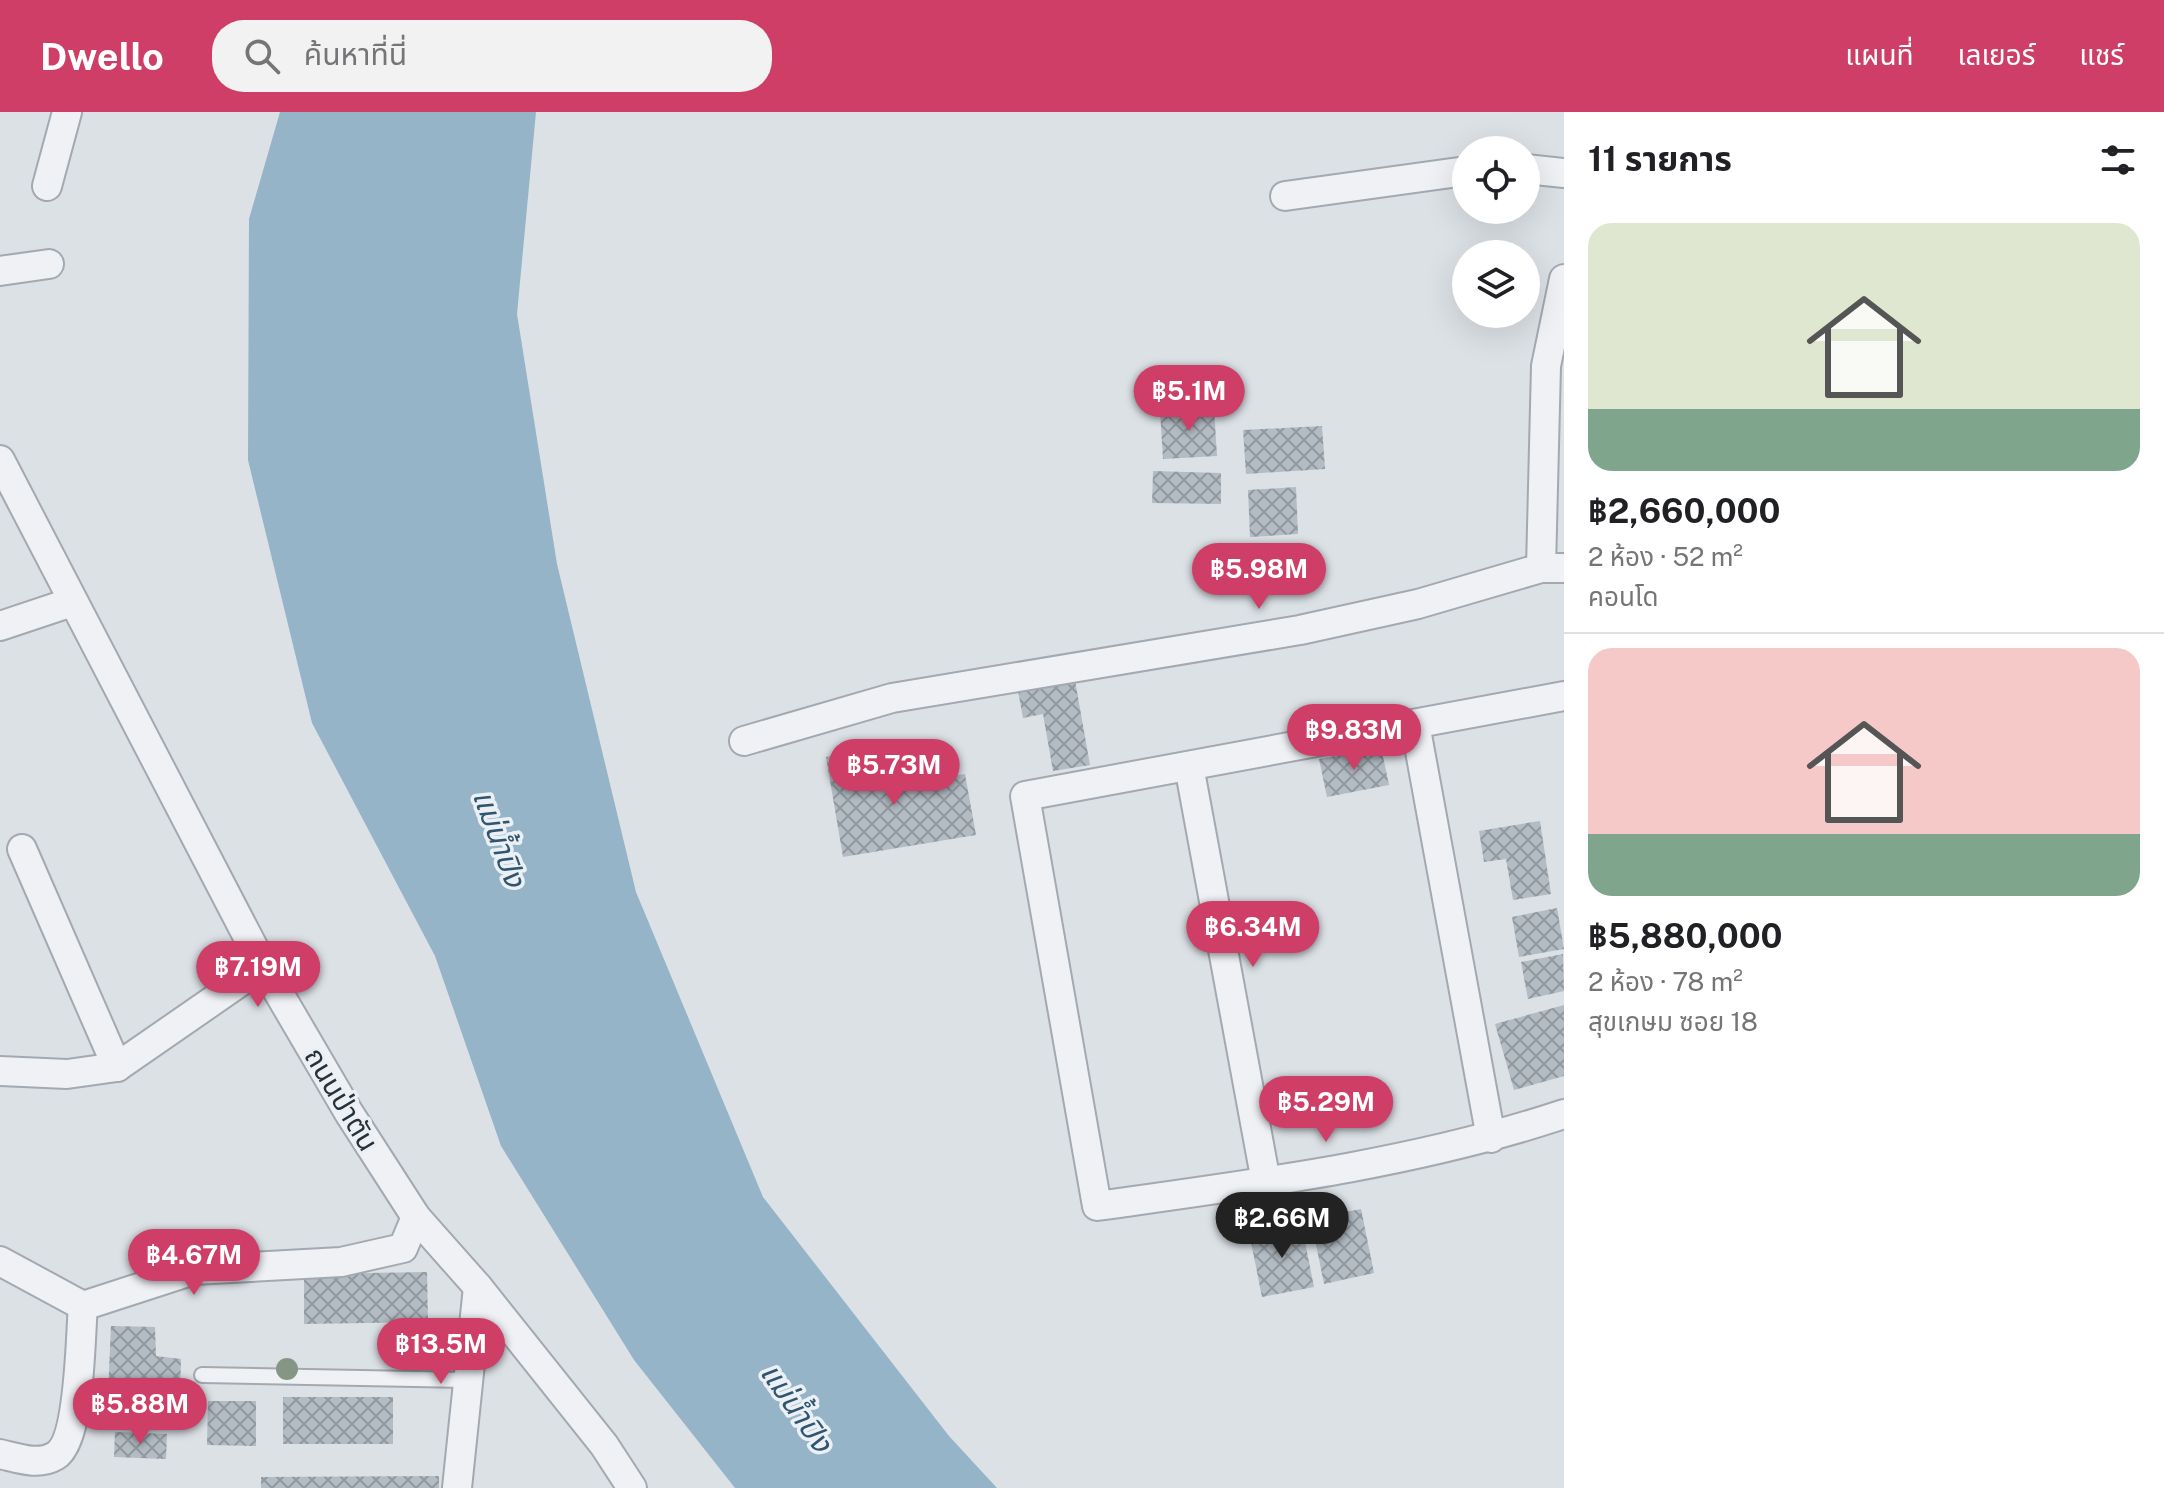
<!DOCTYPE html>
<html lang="th">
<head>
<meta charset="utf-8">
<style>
  body { margin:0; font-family:"Public Sans","Noto Sans Thai",sans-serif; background:#f2f2f2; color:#202124; height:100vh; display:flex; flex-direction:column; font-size:30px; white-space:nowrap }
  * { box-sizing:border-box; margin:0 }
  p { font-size:26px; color:#757577 }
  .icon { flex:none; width:44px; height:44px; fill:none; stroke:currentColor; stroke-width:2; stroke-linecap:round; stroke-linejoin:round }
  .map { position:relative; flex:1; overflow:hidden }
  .side { display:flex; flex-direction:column; background:#fff; width:600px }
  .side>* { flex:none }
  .controls { position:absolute; left:1452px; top:24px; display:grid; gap:16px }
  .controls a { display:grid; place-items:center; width:88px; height:88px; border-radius:50%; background:#fff; box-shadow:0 8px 32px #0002; font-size:40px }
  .price { position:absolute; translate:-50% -68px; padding:0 18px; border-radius:28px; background:#ce3e66; color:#fff; font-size:26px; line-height:52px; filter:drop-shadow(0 2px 4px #0008) }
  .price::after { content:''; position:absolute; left:50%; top:48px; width:24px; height:18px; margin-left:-12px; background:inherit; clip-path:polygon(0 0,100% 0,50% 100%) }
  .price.active { background:#222; color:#fff }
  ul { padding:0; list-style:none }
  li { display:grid; align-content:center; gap:16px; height:424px; padding:0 24px }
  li+li { border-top:2px solid #e0e0e0 }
  li span { display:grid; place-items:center; height:248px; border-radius:24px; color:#555 }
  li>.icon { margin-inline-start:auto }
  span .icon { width:144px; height:144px; fill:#fffc; stroke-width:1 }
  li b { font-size:34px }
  h2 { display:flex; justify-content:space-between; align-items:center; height:96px; padding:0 24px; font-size:34px }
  header { display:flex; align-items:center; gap:48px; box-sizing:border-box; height:112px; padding:0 40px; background:#ce3e66; color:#fff }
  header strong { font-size:38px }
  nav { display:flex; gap:44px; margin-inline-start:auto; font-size:28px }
  .search { width:560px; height:72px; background:#f2f2f2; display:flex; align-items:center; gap:20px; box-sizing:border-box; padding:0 28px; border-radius:32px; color:#757577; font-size:30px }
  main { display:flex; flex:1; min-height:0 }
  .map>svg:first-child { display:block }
  .water { fill:#96b4c7 }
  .building { fill:url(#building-cross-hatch) }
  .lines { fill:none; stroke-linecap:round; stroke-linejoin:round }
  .service-casing { stroke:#a2a9b0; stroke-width:18 }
  .minor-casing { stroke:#a2a9b0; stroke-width:32 }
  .service { stroke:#eff1f5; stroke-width:14 }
  .minor { stroke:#eff1f5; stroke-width:28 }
  .tree { fill:#869684 }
  .labels { text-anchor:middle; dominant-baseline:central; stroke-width:7; stroke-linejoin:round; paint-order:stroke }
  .street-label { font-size:28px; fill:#26313c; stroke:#ebf0f4 }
  .water-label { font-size:30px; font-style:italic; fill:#305570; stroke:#ebf0f4 }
</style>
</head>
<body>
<header>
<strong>Dwello</strong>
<div class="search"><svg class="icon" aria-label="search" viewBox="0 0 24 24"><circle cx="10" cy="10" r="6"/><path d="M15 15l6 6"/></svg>ค้นหาที่นี่</div>
<nav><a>แผนที่</a><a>เลเยอร์</a><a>แชร์</a></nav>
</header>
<main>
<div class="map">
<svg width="1564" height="1376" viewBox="0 0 1564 1376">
  <defs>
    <pattern id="building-cross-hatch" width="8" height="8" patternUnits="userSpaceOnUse" patternTransform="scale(2)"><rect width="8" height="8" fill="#b3bbc3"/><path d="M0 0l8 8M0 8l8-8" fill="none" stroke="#9199a0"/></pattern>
  </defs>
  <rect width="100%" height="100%" fill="#dce1e6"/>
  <path class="water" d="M280 0H536L517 202 557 452 636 780 763 1085 949 1324 997 1376H735L634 1248 501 1034 435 844 312 611 248 348 249 107Z"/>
  <g class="building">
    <path d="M1214 295 1217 344 1163 347 1160 299Z"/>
    <path d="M1322 314 1325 357 1246 362 1243 318Z"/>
    <path d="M1153 359 1221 361V392L1152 391Z"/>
    <path d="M1296 375 1298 422 1250 425 1248 378Z"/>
    <path d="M1073 557 1090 653 1053 659 1043 602 1023 606 1016 568Z"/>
    <path d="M1381 635 1389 673 1327 685 1319 647Z"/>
    <path d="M876 636 883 676 965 662 976 723 843 745 826 645Z"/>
    <path d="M1540 709 1551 782 1513 788 1506 747 1484 750 1479 719Z"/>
    <path d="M1557 796 1564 837 1519 845 1512 805Z"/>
    <path d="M1563 842 1564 879 1528 887 1521 850Z"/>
    <path d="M1564 893V964L1514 978 1495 912Z"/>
    <path d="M1361 1097 1374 1161 1324 1172 1311 1107Z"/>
    <path d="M1301 1110 1314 1175 1262 1185 1249 1120Z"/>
    <path d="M427 1160 428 1210 304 1212V1162Z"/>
    <path d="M111 1214 155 1215 156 1244 181 1247 180 1280 156 1281 154 1307 107 1303Z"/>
    <rect x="283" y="1285" width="110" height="47"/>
    <path d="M208 1289H256V1334L207 1333Z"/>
    <path d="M115 1320 167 1322 166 1347 114 1345Z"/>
    <path d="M439 1364V1376H261V1365Z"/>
  </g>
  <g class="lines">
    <defs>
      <path id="service" d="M202 1263 468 1268"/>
      <g id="minor">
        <path d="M1526 57 1564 61"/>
        <path d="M47 74 67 0"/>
        <path d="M1285 84 1466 59"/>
        <path d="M0 159 49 152"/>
        <path d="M0 348 263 854 349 1001 416 1105 478 1175 604 1333 632 1376"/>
        <path d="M1541 456 1546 254 1564 167"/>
        <path d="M0 514 72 490"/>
        <path d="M1564 584 1025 684 1097 1094C1254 1072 1414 1052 1564 1002"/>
        <path d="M1415 612 1491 1026"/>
        <path d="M744 629 892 586 1300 518 1418 492 1541 456H1564"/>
        <path d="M1189 654 1266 1070"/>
        <path d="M22 737 117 955 263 854"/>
        <path d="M0 959 67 962 117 955"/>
        <path d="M0 1149 83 1194"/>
        <path d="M0 1342C18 1346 38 1354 55 1344 81 1329 80 1224 83 1194L194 1158 341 1150 403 1136 416 1105"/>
        <path d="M457 1376 478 1175"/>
      </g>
    </defs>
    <use href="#service" class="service-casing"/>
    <use href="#minor" class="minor-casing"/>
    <use href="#service" class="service"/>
    <use href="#minor" class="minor"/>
  </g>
  <g class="tree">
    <circle cx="399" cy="1235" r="11"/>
    <circle cx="287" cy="1257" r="11"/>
  </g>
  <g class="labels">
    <g class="street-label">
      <text transform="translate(342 987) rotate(59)">ถนนป่าตัน</text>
    </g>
    <g class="water-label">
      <text transform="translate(500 726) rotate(70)">แม่น้ำปิง</text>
      <text transform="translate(797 1295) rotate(55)">แม่น้ำปิง</text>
    </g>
  </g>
</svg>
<div class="controls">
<a><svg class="icon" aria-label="locate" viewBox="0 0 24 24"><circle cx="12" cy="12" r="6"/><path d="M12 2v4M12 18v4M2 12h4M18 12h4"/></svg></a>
<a><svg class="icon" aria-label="layers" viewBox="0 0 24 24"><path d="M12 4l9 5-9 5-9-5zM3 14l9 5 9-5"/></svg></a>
</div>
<b class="price" style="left:1189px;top:321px">฿5.1M</b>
<b class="price" style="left:1259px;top:499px">฿5.98M</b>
<b class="price" style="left:1354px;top:660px">฿9.83M</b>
<b class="price" style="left:894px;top:695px">฿5.73M</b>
<b class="price" style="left:1253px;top:857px">฿6.34M</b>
<b class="price" style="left:258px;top:897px">฿7.19M</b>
<b class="price" style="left:1326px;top:1032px">฿5.29M</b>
<b class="price active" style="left:1282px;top:1148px">฿2.66M</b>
<b class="price" style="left:194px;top:1185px">฿4.67M</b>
<b class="price" style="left:441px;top:1274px">฿13.5M</b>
<b class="price" style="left:140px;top:1334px">฿5.88M</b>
</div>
<section class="side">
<h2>11 รายการ<svg class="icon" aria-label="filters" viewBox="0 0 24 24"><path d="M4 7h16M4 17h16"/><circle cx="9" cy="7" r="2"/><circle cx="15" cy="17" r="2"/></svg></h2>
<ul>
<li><span style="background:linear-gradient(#dfe7d0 75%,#7fa58c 0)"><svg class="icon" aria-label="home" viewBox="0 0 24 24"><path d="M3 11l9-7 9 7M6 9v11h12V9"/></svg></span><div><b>฿2,660,000</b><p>2 ห้อง · 52 m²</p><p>คอนโด</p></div></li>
<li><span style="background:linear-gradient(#f6c9c9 75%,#7fa58c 0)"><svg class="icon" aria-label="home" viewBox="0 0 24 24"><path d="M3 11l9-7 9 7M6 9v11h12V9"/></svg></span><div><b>฿5,880,000</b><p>2 ห้อง · 78 m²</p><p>สุขเกษม ซอย 18</p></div></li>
</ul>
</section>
</main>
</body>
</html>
